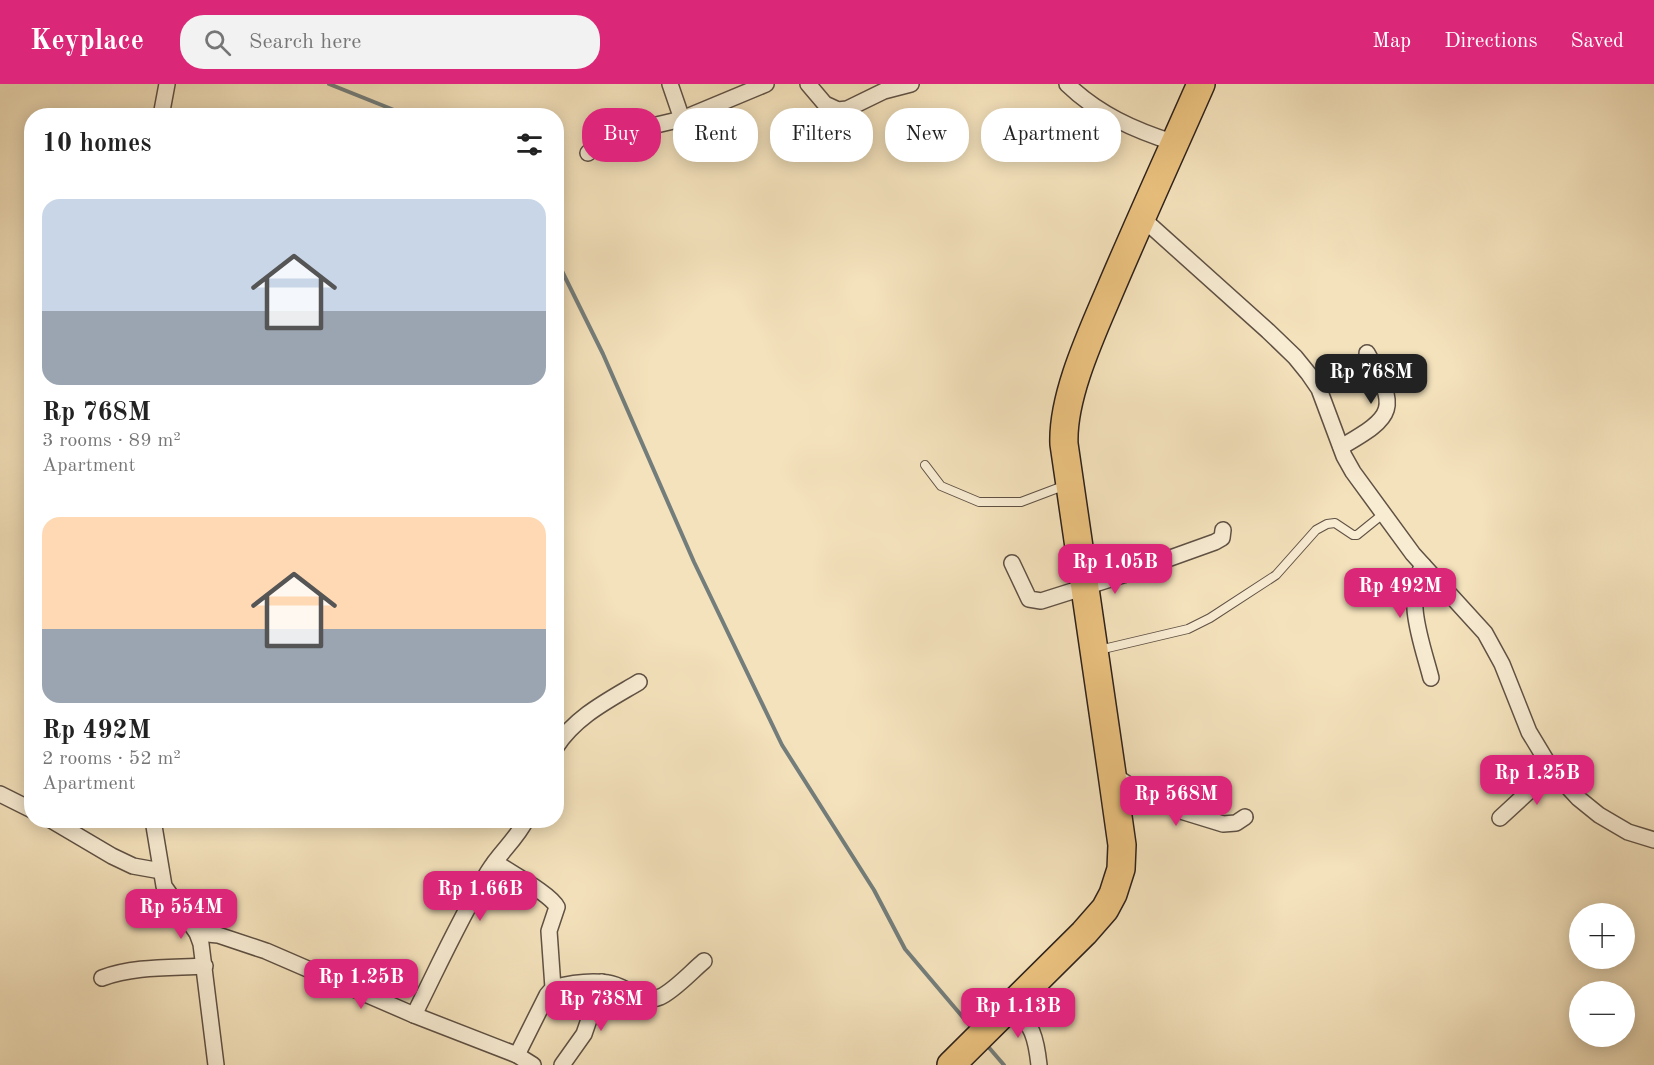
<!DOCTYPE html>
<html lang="en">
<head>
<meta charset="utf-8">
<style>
  body { margin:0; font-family:"Old Standard TT",serif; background:#f2f2f2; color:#222; height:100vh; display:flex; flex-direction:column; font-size:22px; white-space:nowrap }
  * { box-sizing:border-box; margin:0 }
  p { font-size:20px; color:#767676 }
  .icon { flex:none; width:33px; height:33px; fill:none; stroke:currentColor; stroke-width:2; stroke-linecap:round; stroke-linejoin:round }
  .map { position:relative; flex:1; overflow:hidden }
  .panel { position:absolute; left:24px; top:24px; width:540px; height:720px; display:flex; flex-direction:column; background:#fff; border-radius:24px; box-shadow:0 3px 15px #0003 }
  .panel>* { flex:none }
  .hud { position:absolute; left:582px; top:24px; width:570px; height:54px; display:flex; gap:12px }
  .buttons { position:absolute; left:1569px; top:819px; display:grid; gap:12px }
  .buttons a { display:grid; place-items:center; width:66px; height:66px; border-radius:50%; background:#fff; box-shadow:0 3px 15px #0003; font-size:30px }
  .price { position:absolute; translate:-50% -51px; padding:0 14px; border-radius:12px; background:#db2777; color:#fff; font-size:20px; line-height:39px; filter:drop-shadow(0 2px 3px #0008) }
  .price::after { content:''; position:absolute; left:50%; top:36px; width:18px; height:14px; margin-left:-9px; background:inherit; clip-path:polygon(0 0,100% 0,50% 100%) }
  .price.active { background:#222; color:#fff }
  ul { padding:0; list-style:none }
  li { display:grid; align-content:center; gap:12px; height:318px; padding:0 18px }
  li span { display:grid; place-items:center; height:186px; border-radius:18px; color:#555 }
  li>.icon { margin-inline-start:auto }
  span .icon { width:108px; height:108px; fill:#fffc; stroke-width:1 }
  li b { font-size:26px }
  h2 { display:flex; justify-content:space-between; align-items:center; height:72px; padding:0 18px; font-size:26px }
  .chip { padding:0 21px; border-radius:24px; background:#fff; box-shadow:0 3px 15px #0003; font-size:21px; line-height:54px }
  .chip.active { background:#db2777; color:#fff }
  header { display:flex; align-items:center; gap:36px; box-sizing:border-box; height:84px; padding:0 30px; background:#db2777; color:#fff }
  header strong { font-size:28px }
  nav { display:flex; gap:33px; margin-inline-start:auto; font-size:21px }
  .search { width:420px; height:54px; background:#f2f2f2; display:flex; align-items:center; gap:15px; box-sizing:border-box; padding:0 21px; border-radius:24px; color:#767676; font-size:22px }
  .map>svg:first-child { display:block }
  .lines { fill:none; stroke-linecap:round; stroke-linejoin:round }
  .stream { stroke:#737d7b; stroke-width:4 }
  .lane-casing { stroke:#5f5144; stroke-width:10 }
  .street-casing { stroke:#5f5144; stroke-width:18 }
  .highway-casing { stroke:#2d211c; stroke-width:30 }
  .lane { stroke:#f8ecd3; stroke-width:8 }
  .street { stroke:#f8ecd3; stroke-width:15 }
  .highway { stroke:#eac17e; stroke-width:27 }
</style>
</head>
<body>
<header>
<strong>Keyplace</strong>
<div class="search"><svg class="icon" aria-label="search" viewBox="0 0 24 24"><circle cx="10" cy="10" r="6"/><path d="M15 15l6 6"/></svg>Search here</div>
<nav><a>Map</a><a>Directions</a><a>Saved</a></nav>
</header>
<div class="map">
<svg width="1654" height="981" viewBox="0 0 1654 981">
  <rect width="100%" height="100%" fill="#f4e2bc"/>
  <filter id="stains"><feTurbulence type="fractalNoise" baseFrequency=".00333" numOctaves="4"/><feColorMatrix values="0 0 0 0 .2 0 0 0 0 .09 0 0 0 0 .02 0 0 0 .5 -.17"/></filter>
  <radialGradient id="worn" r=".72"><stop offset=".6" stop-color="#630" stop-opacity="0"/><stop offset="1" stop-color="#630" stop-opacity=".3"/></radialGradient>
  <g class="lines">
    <g class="stream">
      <path d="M329 0 409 32"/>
      <path d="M556 175 603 270 694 478 782 661 874 806 905 865 972 944"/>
      <path d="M985 959 1004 981"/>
    </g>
    <defs>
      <g id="lane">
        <path d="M925 381 941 402 979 418H1021L1066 401"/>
        <path d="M1099 566 1188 545 1210 534 1276 491 1316 446 1327 440 1335 439 1353 451H1357L1383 430"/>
      </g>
      <g id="street">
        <path d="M670 0 682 35"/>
        <path d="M808 0 825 20 838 26 847 25 884 7 911 0"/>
        <path d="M1067 0C1098 30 1134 46 1175 59"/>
        <path d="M161 32 167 0"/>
        <path d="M588 69 605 53 682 35 766 0"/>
        <path d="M1141 133 1268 247 1295 273 1308 289 1319 305 1344 372 1353 388 1413 470 1485 549 1502 580 1529 648 1552 686 1578 714 1599 731 1628 748 1654 756"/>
        <path d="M1341 363C1395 332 1399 325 1367 269"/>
        <path d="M1012 479 1029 515 1041 517 1123 491 1215 458 1222 454 1223 446"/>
        <path d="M1423 481C1404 515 1422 559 1431 594"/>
        <path d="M556 663C576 632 609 616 639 598"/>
        <path d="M1112 690 1135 705 1184 728 1223 740 1236 739 1245 733"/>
        <path d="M0 710 32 726"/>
        <path d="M1500 734 1552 686"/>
        <path d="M51 736 112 772 133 782 161 787"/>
        <path d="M153 736 164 802 197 849 201 860 216 981"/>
        <path d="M495 778C509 788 551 810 557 823L549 847 553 904 547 911 517 971"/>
        <path d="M197 849 218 851 266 867 414 931 517 971 533 981"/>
        <path d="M102 894C134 882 171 884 205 882"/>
        <path d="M553 904C571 899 588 896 608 899 625 901 643 921 660 913 674 907 692 887 704 877"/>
        <path d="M1013 921C1032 941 1036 953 1039 981"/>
        <path d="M414 931C438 883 460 834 488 788 499 769 516 756 526 736"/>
        <path d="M562 981 584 950 602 898"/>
      </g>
      <path id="highway" d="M951 981 1084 849 1105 825 1113 810 1121 785 1122 761 1112 690 1064 360C1062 312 1092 249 1111 204 1140 136 1171 68 1201 0"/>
    </defs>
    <use href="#lane" class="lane-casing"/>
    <use href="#street" class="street-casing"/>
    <use href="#highway" class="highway-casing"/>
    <use href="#lane" class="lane"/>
    <use href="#street" class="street"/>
    <use href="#highway" class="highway"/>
  </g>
  <rect width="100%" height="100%" filter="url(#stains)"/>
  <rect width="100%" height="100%" fill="url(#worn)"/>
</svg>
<div class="buttons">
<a>+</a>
<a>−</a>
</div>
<b class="price active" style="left:1371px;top:321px">Rp 768M</b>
<b class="price" style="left:1115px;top:511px">Rp 1.05B</b>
<b class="price" style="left:1400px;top:535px">Rp 492M</b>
<b class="price" style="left:1537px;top:722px">Rp 1.25B</b>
<b class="price" style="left:1176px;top:743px">Rp 568M</b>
<b class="price" style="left:480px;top:838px">Rp 1.66B</b>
<b class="price" style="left:181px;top:856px">Rp 554M</b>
<b class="price" style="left:361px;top:926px">Rp 1.25B</b>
<b class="price" style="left:601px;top:948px">Rp 738M</b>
<b class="price" style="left:1018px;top:955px">Rp 1.13B</b>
<div class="hud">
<a class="chip active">Buy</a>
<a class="chip">Rent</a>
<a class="chip">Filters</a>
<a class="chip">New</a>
<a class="chip">Apartment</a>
</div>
<section class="panel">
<h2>10 homes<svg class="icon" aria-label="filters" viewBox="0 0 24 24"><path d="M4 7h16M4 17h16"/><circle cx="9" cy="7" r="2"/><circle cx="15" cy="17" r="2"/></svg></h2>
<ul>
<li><span style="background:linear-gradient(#c9d6e8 60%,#9aa5b1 0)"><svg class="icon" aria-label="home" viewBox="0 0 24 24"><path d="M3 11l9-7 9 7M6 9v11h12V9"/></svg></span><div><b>Rp 768M</b><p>3 rooms · 89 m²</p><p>Apartment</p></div></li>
<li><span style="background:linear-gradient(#ffd9b3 60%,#9aa5b1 0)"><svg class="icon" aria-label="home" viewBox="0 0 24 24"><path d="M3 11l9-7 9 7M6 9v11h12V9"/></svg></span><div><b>Rp 492M</b><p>2 rooms · 52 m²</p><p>Apartment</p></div></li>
</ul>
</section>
</div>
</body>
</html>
